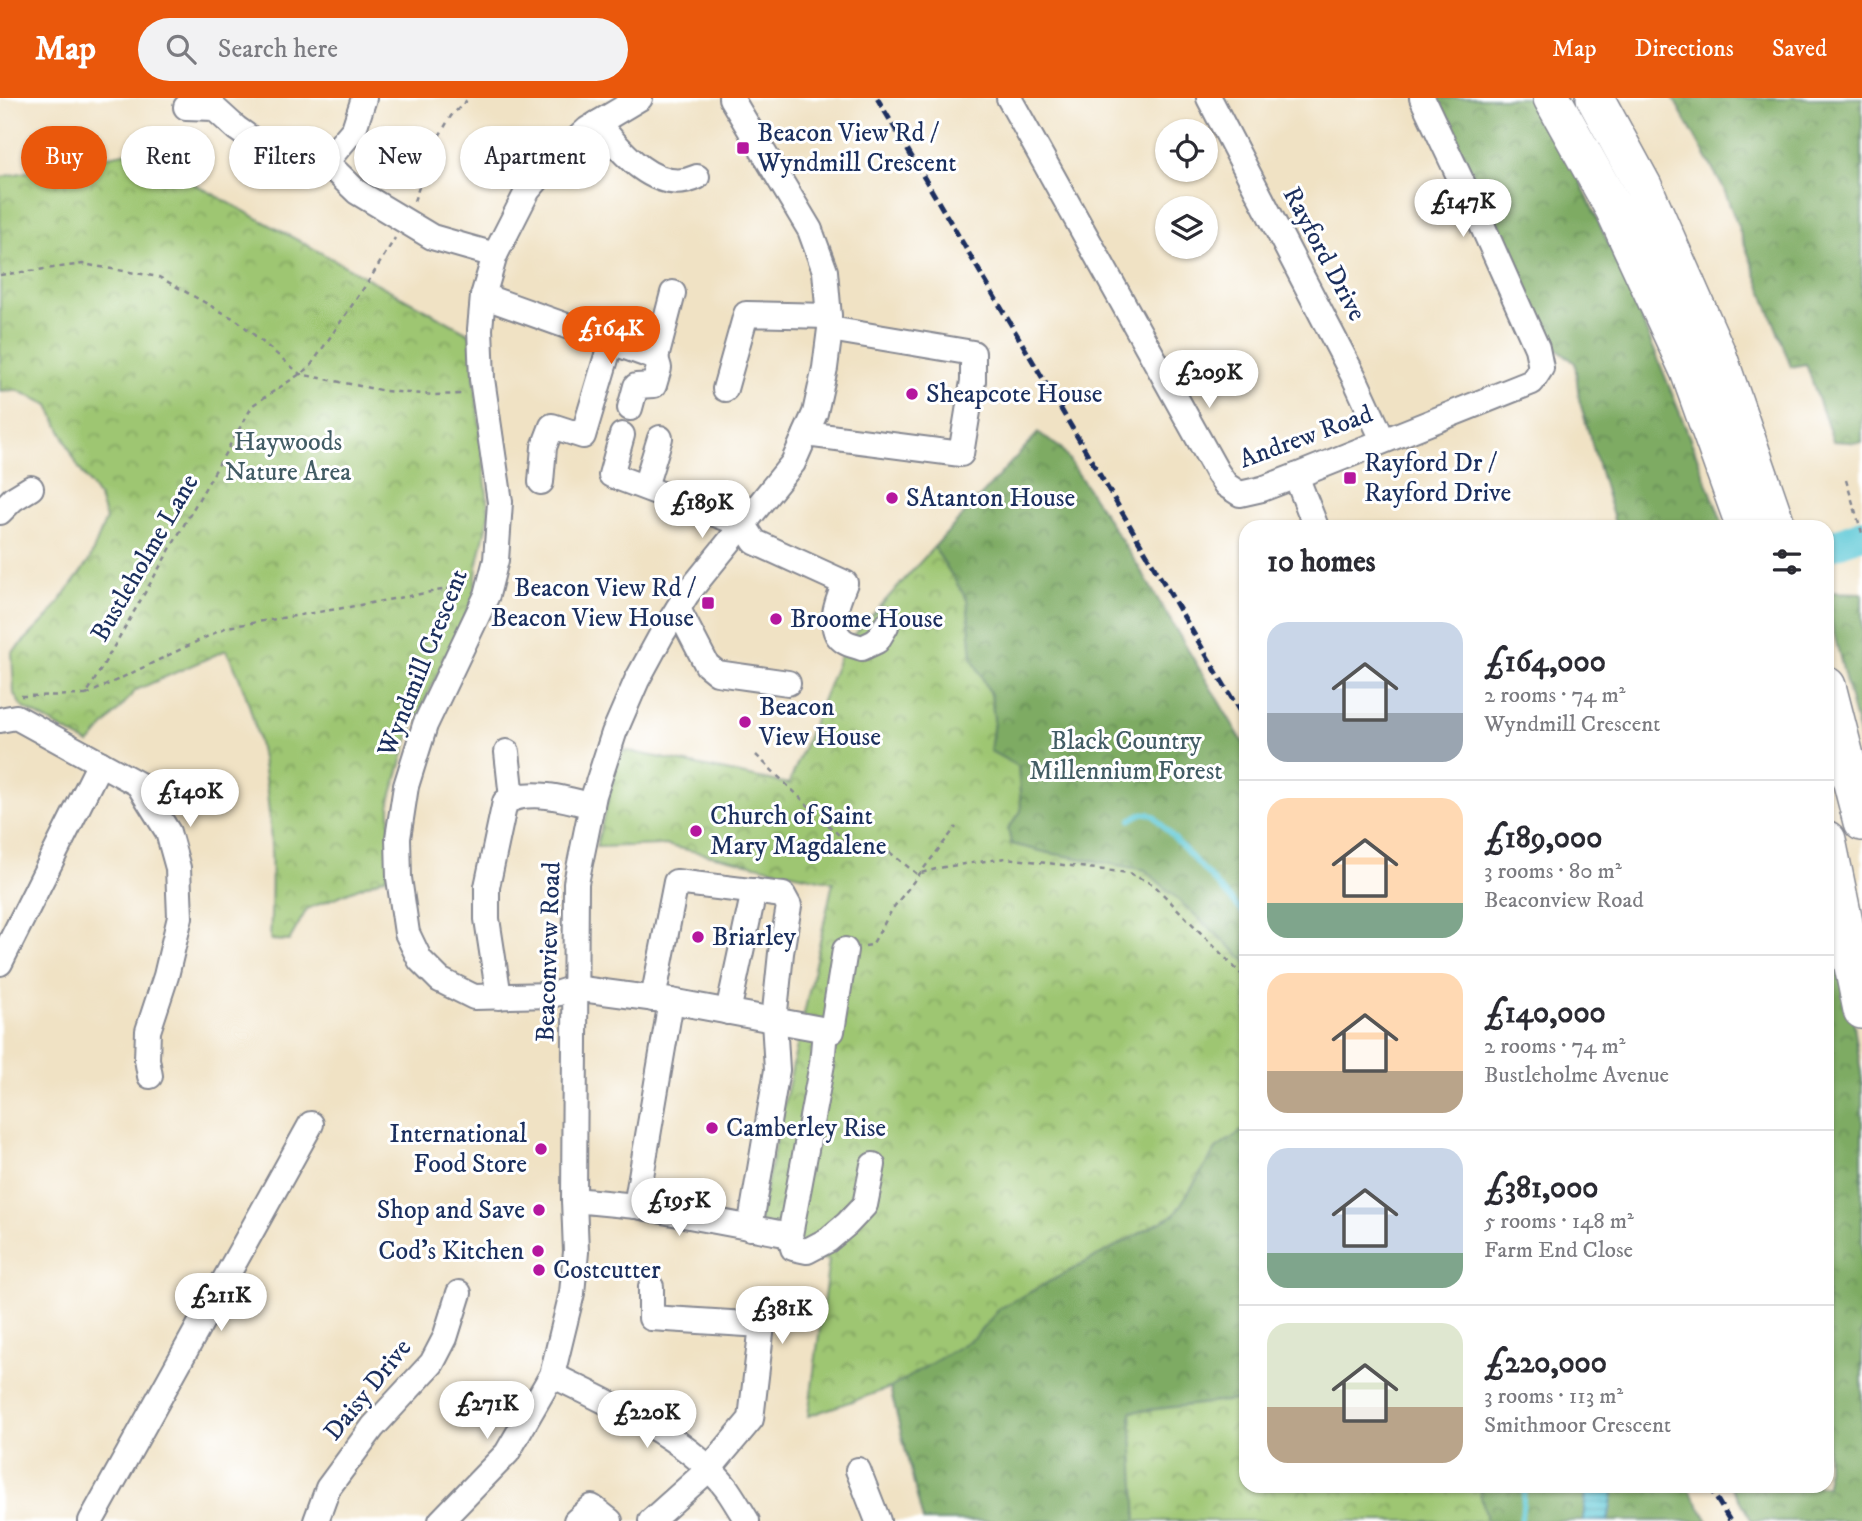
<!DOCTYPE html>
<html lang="en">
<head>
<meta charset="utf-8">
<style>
  body { margin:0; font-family:"IM FELL DW Pica",serif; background:#f2f2f3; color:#2b2b33; height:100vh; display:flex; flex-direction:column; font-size:26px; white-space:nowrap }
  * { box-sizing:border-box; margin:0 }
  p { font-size:23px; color:#7c7c81 }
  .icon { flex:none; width:38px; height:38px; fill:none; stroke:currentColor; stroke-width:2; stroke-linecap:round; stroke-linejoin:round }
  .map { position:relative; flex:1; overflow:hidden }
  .sheet { position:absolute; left:1239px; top:422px; width:595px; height:973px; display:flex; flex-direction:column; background:#fff; border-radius:21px; box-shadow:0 2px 5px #0004 }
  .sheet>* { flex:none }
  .banner { position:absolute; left:21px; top:28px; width:665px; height:63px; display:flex; gap:14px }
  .tools { position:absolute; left:1155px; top:21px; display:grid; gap:14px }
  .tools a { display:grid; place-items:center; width:63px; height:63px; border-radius:50%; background:#fff; box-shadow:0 2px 5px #0004; font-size:35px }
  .price { position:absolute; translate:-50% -60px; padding:0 16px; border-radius:24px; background:#fff; color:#222; font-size:23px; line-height:46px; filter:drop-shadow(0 2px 4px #0008) }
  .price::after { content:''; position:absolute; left:50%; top:42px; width:21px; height:16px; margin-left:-10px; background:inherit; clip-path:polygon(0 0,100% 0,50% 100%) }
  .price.active { background:#ea580c; color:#fff }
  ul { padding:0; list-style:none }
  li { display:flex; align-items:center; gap:21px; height:175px; padding:0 28px }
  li+li { border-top:2px solid #e1e1e2 }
  li span { display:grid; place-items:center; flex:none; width:196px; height:140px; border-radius:21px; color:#555 }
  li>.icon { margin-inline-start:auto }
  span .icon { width:84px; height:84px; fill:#fffc; stroke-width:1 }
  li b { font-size:30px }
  h2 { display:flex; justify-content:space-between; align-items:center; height:84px; padding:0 28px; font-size:30px }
  .tag { padding:0 24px; border-radius:32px; background:#fff; box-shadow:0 2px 5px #0004; font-size:24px; line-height:63px }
  .tag.active { background:#ea580c; color:#fff }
  header { display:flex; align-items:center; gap:42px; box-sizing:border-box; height:98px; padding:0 35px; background:#ea580c; color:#fff }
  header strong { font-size:33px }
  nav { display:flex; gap:38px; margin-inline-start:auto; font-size:24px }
  .search { width:490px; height:63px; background:#f2f2f3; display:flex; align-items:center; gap:18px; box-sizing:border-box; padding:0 24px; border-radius:38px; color:#7c7c81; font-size:26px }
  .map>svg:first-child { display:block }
  .forest { fill:url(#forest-crowns); stroke:#4c6d61; stroke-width:2 }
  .park { fill:url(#park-crowns); stroke:#5c7a68; stroke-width:2 }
  .water { fill:url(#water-rules); stroke:#3c7c9a; stroke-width:2 }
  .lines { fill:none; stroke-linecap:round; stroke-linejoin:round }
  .stream { stroke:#5ec9d7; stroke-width:5 }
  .river { stroke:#5ec9d7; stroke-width:30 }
  .minor-casing { stroke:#868891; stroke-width:28 }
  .highway-casing { stroke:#868891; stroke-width:40 }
  .path { stroke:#868891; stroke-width:2.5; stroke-dasharray:5 5; stroke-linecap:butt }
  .minor { stroke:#fff; stroke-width:24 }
  .highway { stroke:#fff; stroke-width:37 }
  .rail { stroke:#1b2f5e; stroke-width:5; stroke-dasharray:10 5; stroke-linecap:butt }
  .poi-dot { fill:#b5179e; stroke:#fff; stroke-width:2.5 }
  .labels { text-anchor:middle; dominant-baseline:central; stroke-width:6; stroke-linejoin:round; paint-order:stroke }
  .poi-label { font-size:26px; fill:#1b2f5e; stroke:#fff; text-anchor:start }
  .street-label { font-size:26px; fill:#1b2f5e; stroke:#fff }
  .park-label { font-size:26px; fill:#425c64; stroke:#fff }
</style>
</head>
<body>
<header>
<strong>Map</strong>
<div class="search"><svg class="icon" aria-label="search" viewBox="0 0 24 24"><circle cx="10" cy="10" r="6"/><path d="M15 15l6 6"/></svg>Search here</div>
<nav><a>Map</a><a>Directions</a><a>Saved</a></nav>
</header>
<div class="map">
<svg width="1862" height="1423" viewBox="0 0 1862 1423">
  <defs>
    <pattern id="forest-crowns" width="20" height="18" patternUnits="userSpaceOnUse" patternTransform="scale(1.75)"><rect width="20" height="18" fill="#7eab64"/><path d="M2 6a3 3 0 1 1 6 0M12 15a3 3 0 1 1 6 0" fill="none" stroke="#668c56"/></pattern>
    <pattern id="park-crowns" width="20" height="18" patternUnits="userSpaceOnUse" patternTransform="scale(1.75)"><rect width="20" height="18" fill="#9ec672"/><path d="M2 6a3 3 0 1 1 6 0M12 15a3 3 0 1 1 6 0" fill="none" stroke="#80a161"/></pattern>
    <pattern id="water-rules" width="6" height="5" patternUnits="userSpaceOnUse" patternTransform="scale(1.75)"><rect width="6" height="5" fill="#5ec9d7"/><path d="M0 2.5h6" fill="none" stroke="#4da4b2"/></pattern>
  </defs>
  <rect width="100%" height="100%" fill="#fff"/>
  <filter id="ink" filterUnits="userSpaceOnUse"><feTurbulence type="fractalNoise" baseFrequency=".0143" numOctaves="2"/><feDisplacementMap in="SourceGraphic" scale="14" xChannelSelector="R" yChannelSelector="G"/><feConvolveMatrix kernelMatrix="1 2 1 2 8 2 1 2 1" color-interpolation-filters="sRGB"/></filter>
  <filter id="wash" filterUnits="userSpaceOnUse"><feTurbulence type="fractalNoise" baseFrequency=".00686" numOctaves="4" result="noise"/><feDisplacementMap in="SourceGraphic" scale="28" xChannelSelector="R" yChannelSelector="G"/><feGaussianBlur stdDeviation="1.57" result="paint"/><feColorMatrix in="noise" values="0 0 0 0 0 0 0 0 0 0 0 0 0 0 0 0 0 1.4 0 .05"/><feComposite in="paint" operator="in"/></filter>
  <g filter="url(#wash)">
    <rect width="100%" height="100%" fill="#f0e2c4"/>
    <g class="forest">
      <path d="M1434 0H1539C1610 139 1669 283 1724 429H1616L1579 301 1575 265 1548 243 1500 129Z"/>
      <path d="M1673 0H1862V345L1833 343 1806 266 1791 269 1723 89Z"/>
      <path d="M1038 335 1062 351 1138 468 1246 649V863L1145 772 1048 755 1011 746 1008 731 1021 713 1018 669 990 653 994 622 991 597 972 560 967 502 934 449Z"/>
      <path d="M1827 494 1862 495V649L1827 507Z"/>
      <path d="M1827 786 1845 864 1862 981V1423H1752L1731 1388H1827Z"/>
      <path d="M1246 1030V1301L1131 1314 1137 1423H923L890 1290 975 1239 1000 1210 1174 1117 1216 1051Z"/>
      <path d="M1478 1388H1587L1583 1423H1485L1486 1417Z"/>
      <path d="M1614 1388H1687L1708 1423H1608Z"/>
    </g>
    <g class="park">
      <path d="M134 53 470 236 489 416 477 469 474 499 411 632 390 703V766L386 779 307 811 289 843 270 842C275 750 271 634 226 552L136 592 89 646 22 609 14 596 12 555 48 519 89 463 106 421 99 400 77 367 49 307 17 292 0 293V79Z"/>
      <path d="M934 449 967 502 972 560 991 597 994 622 990 653 1018 668 1021 713 1008 731 1011 746 1048 755 1145 772 1246 863V1030L1216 1051 1174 1117 1000 1210 975 1239 890 1290 808 1318 829 1162 753 1148 833 784 665 747 596 749 616 670 623 652 789 686 844 548Z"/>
      <path d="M1246 1301V1388H1478L1486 1417 1485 1423H1137L1131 1314Z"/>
    </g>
    <path class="water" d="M1587 1388H1614L1608 1423H1583Z"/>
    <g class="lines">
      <g class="stream">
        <path d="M1131 722C1140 716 1144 712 1154 718L1246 818"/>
        <path d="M1521 1423 1525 1388"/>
      </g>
      <path class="river" d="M1827 449 1862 436"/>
    </g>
  </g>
  <g filter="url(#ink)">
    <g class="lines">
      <defs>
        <g id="minor">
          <path d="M640 0 588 31 555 61 528 92 495 157 483 198 480 231 482 281 500 404 496 462 487 497 425 627 406 688 398 740 399 780 407 835 420 862 440 882 474 899 552 897 574 890 671 903 832 933 845 852"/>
          <path d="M1009 0 1217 374 1226 387 1240 396 1262 391 1296 378 1532 284 1541 270 1537 250 1478 118 1422 0"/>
          <path d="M1209 0 1354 279 1383 342"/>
          <path d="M186 9 214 10 236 30 277 59 326 64 357 94 432 139 495 157"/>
          <path d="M598 25C620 53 657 98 697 79"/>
          <path d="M326 64 354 31 364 0"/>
          <path d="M483 198 656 260 673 195"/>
          <path d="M725 291 746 216 829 218"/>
          <path d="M630 310 636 288 654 287 659 270 656 260"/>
          <path d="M806 336 961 356 973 283V255L830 231"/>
          <path d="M622 337 611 377 744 427 755 444 845 485C838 502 825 532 845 544 850 547 857 548 862 550L877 543 886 528"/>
          <path d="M1296 378 1316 429"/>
          <path d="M541 384 544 349 552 328 583 338 611 244"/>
          <path d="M645 389 660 340"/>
          <path d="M0 414 13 401 31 390"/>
          <path d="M678 511 707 567 717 575 788 585"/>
          <path d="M0 622 16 619 138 686 168 734 178 770 180 819 166 878 148 933 147 961 150 978"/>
          <path d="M507 654 512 700"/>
          <path d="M0 865 100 665"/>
          <path d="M499 899 487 821V789L505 704C529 690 567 701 592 708"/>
          <path d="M653 901 676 784 783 797 789 808 781 855 774 923 777 972 750 1130"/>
          <path d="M728 914 754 793"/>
          <path d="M825 932 822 966 790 1137 793 1150 807 1153 828 1142 847 1126 865 1107 873 1067"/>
          <path d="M574 1102 636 1108 790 1137"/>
          <path d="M636 1108 671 903"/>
          <path d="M651 1189V1220L762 1227 751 1321 709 1371 651 1423"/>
          <path d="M552 1277C610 1306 688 1339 727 1391 734 1401 741 1413 747 1423"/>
          <path d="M858 1372 878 1423"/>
          <path d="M91 1423 311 1026"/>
          <path d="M316 1423 328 1390 373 1329 432 1265 445 1240 459 1195"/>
          <path d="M441 1423 507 1355 552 1277 572 1195 576 1154 574 1102 576 785 594 697 614 635 637 582 662 536 687 496 793 365 815 315 825 270 830 231 825 173 810 132 731 0"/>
          <path d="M576 1423 592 1409 610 1423"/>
        </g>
        <g id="highway">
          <path d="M1552 0 1614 111 1689 273 1745 429"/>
          <path d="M1595 0 1643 88 1718 258 1777 429"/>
          <path d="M1827 588 1862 724"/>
          <path d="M1827 742 1862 912"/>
        </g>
      </defs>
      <use href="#minor" class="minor-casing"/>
      <use href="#highway" class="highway-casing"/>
      <g class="path">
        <path d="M414 103 435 45 451 18 469 0"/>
        <path d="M0 177 83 166 159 179 238 223 300 276 385 293 435 297 462 296"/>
        <path d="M1846 382 1862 435"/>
        <path d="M86 597 227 529 349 509 469 487"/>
        <path d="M21 598 86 597 253 307 309 270 370 181 395 140"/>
        <path d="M756 657 846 744 888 753 917 776 944 769 1006 760 1129 775 1154 787 1246 881"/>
        <path d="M865 848 872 847 893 810 956 729"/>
      </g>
      <use href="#minor" class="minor"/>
      <use href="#highway" class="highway"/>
      <g class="rail">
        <path d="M877 0 1246 624"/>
        <path d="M1709 1388 1730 1423"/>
      </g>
    </g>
  </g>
  <g class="poi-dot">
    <rect x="736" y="43" width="14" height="14" rx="3.5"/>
    <circle cx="912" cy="296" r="7"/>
    <rect x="1343" y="373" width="14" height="14" rx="3.5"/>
    <circle cx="892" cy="400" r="7"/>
    <rect x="701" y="498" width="14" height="14" rx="3.5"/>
    <circle cx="776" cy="521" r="7"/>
    <circle cx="745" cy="624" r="7"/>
    <circle cx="696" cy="733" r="7"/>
    <circle cx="698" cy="839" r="7"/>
    <circle cx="712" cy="1030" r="7"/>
    <circle cx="541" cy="1051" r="7"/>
    <circle cx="539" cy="1112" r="7"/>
    <circle cx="538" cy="1153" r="7"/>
    <circle cx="539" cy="1172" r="7"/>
  </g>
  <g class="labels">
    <g class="poi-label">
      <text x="757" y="35">Beacon View Rd /<tspan x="757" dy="30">Wyndmill Crescent</tspan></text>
      <text x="926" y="296">Sheapcote House</text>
      <text x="1364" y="365">Rayford Dr /<tspan x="1364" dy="30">Rayford Drive</tspan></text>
      <text x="906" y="400">SAtanton House</text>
      <text x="694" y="490" text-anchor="end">Beacon View Rd /<tspan x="694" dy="30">Beacon View House</tspan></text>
      <text x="790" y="521">Broome House</text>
      <text x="759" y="609">Beacon<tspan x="759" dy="30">View House</tspan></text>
      <text x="710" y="718">Church of Saint<tspan x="710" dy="30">Mary Magdalene</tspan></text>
      <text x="712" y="839">Briarley</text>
      <text x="726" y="1030">Camberley Rise</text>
      <text x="527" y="1036" text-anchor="end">International<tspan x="527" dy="30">Food Store</tspan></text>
      <text x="525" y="1112" text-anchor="end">Shop and Save</text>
      <text x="524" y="1153" text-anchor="end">Cod's Kitchen</text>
      <text x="553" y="1172">Costcutter</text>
    </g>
    <g class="street-label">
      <text transform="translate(1324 156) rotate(62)">Rayford Drive</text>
      <text transform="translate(1306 339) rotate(-20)">Andrew Road</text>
      <text transform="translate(145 460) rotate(-60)">Bustleholme Lane</text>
      <text transform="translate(423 565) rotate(-68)">Wyndmill Crescent</text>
      <text transform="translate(549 854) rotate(-88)">Beaconview Road</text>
      <text transform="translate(368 1292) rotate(-51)">Daisy Drive</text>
    </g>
    <g class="park-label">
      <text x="288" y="344">Haywoods<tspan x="288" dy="30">Nature Area</tspan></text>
      <text x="1126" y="643">Black Country<tspan x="1126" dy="30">Millennium Forest</tspan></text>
    </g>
  </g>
</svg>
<div class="tools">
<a><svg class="icon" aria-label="locate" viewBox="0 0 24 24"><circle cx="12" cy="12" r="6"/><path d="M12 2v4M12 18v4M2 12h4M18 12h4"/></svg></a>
<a><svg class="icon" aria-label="layers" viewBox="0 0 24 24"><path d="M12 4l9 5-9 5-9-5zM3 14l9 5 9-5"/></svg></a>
</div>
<b class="price" style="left:1463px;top:141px">£147K</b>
<b class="price active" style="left:611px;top:268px">£164K</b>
<b class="price" style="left:1209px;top:312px">£209K</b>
<b class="price" style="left:702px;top:442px">£189K</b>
<b class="price" style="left:190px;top:731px">£140K</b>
<b class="price" style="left:679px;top:1140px">£195K</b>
<b class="price" style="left:221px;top:1235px">£211K</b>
<b class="price" style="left:782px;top:1248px">£381K</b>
<b class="price" style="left:487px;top:1343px">£271K</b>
<b class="price" style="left:647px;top:1352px">£220K</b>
<div class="banner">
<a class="tag active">Buy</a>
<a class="tag">Rent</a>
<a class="tag">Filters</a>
<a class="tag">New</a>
<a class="tag">Apartment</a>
</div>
<section class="sheet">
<h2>10 homes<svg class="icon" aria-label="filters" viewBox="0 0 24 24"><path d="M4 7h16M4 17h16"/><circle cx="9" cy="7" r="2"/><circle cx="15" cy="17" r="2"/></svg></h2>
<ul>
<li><span style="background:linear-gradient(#c9d6e8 65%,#9aa5b1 0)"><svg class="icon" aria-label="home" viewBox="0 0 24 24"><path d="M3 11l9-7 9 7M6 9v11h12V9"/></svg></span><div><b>£164,000</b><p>2 rooms · 74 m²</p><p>Wyndmill Crescent</p></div></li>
<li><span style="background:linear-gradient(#ffd9b3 75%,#7fa58c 0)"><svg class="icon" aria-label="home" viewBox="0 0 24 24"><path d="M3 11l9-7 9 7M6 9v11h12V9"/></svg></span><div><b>£189,000</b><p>3 rooms · 80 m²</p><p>Beaconview Road</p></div></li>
<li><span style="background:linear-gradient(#ffd9b3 70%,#b9a48a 0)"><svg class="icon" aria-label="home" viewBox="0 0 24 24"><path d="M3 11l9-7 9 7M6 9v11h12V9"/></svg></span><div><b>£140,000</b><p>2 rooms · 74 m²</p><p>Bustleholme Avenue</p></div></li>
<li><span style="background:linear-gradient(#c9d6e8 75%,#7fa58c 0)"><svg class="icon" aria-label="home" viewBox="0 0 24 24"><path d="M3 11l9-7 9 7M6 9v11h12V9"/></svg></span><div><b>£381,000</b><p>5 rooms · 148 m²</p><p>Farm End Close</p></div></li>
<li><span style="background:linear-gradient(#dfe7d0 60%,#b9a48a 0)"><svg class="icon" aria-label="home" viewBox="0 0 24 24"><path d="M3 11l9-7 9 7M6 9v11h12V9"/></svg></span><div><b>£220,000</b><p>3 rooms · 113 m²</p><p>Smithmoor Crescent</p></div></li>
</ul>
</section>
</div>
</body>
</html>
